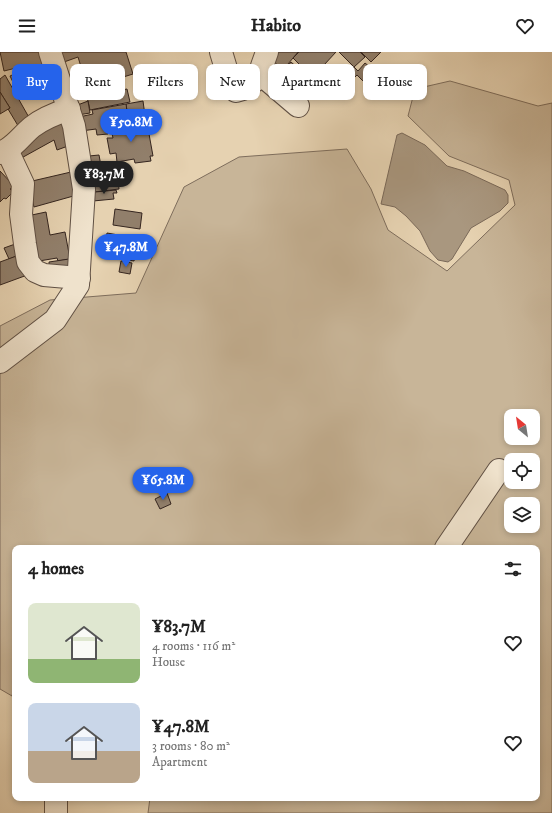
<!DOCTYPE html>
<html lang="en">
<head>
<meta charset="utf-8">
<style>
  body { margin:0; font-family:"IM FELL DW Pica",serif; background:#f2f2f2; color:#222; height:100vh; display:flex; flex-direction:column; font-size:15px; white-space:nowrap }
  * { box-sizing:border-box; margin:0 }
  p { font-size:13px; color:#767676 }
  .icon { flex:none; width:22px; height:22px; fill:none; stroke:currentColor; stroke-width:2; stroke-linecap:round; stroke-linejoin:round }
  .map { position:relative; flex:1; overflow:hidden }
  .drawer { position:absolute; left:12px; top:493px; width:528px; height:256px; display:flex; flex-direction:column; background:#fff; border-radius:8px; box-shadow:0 2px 6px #0003 }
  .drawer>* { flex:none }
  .hud { position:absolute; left:12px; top:12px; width:528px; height:36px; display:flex; gap:8px }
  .needle { width:26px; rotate:330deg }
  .controls { position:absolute; left:504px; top:357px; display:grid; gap:8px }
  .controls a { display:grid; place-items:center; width:36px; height:36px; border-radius:8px; background:#fff; box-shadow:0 2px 6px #0003; font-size:20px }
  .price { position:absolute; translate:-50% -34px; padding:0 9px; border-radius:14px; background:#2563eb; color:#fff; font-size:13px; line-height:26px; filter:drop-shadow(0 1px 2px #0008) }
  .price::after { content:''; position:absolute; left:50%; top:24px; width:12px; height:9px; margin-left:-6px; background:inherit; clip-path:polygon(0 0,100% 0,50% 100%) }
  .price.active { background:#222; color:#fff }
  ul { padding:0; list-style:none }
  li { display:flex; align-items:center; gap:12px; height:100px; padding:0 16px }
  li span { display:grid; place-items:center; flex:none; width:112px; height:80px; border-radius:8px; color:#555 }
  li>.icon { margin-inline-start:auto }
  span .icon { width:48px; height:48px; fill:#fffc; stroke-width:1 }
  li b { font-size:17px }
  h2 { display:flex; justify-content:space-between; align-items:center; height:48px; padding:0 16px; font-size:17px }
  .chip { padding:0 14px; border-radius:8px; background:#fff; box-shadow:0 2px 6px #0003; font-size:14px; line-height:36px }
  .chip.active { background:#2563eb; color:#fff }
  header { display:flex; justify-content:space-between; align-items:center; height:52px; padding:0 16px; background:#fff; font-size:18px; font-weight:700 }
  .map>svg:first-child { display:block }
  .green { fill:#c8b598; stroke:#7e6d5c; fill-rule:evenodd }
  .water { fill:#a9977f; stroke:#7a6959 }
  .building { fill:#917f6b; stroke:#34251f }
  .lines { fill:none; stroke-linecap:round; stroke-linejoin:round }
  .minor-casing { stroke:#605044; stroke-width:24 }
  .minor { stroke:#efe2cc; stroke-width:22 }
</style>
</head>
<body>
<header><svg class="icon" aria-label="menu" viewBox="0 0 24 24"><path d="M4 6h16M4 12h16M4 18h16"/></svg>Habito<svg class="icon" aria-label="heart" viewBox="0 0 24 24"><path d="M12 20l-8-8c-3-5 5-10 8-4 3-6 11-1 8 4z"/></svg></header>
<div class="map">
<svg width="552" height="761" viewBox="0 0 552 761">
  <rect width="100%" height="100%" fill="#e6d2b1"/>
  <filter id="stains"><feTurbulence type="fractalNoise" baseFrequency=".005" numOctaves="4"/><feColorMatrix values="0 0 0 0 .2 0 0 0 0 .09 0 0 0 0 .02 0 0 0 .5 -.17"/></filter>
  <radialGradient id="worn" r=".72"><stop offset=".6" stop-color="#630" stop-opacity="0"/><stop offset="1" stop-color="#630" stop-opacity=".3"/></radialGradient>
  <path class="green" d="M450 29 538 54 552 51V761H148L150 746H537V496H15V630L12 644 0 637V274L50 248 136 241 184 135 239 105 347 97 371 137 388 178 447 219 515 153 509 128 449 104 408 64 415 37ZM511 364H533V386H511ZM511 408H533V430H511ZM511 452H533V474H511Z"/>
  <path class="water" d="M402 81 425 93 447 114 464 119 505 138 508 143V151L500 159 471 176 452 207 448 210 438 208 430 199 420 179 406 164 395 155 381 152 397 83Z"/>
  <g class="building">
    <path d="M0 0H44L51 29 39 32 35 18 29 19 28 13 4 19Z"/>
    <path d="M60 0H126L133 22 120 26 119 19 85 31 81 19 82 18 78 5 64 10Z"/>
    <path d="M279 0H298L283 18 272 8Z"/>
    <path d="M299 0H336L312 26 308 22 299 32 302 35 297 40 279 23 291 10 300 18 302 15 293 6Z"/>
    <path d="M339 0H360L365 5 354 15Z"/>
    <path d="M361 0H381L371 10Z"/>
    <path d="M365 11 375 19 365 31 357 23 354 26 349 21 354 15 358 19Z"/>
    <path d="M21 19 31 39 20 45 10 24Z"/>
    <path d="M5 23 31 69 20 77 8 57 10 56 0 40V27Z"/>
    <path d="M127 37 130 50 90 58 87 45Z"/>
    <path d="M0 40 10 56 0 62Z"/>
    <path d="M88 49 90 61 78 63 75 54Z"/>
    <path d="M143 49 146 71 129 74 126 52Z"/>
    <path d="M126 52 129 74 107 78 108 82 97 83 96 77 81 79 79 65 93 62 92 58Z"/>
    <path d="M59 56 68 94 57 98 54 88 16 109 28 69Z"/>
    <path d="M146 71H147L153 104H150L151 109 135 111 134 107 117 110 116 101 110 102 107 86H113L111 77Z"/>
    <path d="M99 103 101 114 91 115 89 104Z"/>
    <path d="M117 118 119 137 95 140 93 121Z"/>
    <path d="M0 119 14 134 10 137 13 140 6 147 4 146 0 150Z"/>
    <path d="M71 120 77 143 34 155 28 130Z"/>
    <path d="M116 138 117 141H113L114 147 93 149 95 140Z"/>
    <path d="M115 157 142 161 140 177 113 173Z"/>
    <path d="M46 160 50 183 65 180 70 207 58 209 57 206 33 210 27 164Z"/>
    <path d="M107 181 141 187 137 205 135 204 134 209 128 208 129 203 124 202 123 206 101 201 103 192H105Z"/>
    <path d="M18 191 22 202 9 207 4 196Z"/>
    <path d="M22 202 30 222 0 233V210Z"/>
    <path d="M69 207 71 223 50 222 49 210Z"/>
    <path d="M121 209 132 211 130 222 119 220Z"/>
    <path d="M167 441 171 452 160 457 155 447Z"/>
  </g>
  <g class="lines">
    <defs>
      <g id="minor">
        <path d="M221 0 230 30 236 39 243 37 264 22"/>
        <path d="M267 0 262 14 264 25 298 54"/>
        <path d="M7 98 23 132 21 162 25 192 28 210 35 219 44 223 79 226"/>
        <path d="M0 101C14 96 21 84 32 75 42 67 57 61 69 57"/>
        <path d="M0 310 55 268 78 233 84 137 74 74 50 0"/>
        <path d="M446 496 499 418"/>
        <path d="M56 761V746"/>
      </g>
    </defs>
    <use href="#minor" class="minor-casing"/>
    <use href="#minor" class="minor"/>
  </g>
  <rect width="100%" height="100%" filter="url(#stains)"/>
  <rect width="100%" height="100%" fill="url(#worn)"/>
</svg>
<div class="controls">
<a><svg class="needle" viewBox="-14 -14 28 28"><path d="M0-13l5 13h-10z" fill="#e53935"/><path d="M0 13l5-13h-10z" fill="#767676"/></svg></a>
<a><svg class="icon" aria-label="locate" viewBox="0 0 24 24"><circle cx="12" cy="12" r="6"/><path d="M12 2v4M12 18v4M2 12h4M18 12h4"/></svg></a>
<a><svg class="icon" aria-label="layers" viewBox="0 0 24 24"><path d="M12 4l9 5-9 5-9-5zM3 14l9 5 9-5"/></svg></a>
</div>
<b class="price" style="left:131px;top:91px">¥50.8M</b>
<b class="price active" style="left:104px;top:143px">¥83.7M</b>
<b class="price" style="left:126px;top:216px">¥47.8M</b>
<b class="price" style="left:163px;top:449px">¥65.8M</b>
<div class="hud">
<a class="chip active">Buy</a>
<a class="chip">Rent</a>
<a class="chip">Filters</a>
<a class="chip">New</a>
<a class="chip">Apartment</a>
<a class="chip">House</a>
</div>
<section class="drawer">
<h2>4 homes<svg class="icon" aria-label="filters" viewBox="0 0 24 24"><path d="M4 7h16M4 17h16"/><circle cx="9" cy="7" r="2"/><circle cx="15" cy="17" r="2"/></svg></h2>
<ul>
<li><span style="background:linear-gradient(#dfe7d0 70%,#8fb573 0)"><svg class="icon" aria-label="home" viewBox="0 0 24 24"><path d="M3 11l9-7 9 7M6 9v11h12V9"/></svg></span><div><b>¥83.7M</b><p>4 rooms · 116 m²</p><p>House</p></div><svg class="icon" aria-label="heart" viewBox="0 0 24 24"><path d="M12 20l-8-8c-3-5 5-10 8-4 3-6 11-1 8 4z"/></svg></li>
<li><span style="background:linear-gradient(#c9d6e8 60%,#b9a48a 0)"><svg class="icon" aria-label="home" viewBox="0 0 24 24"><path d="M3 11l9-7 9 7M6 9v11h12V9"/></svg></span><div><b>¥47.8M</b><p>3 rooms · 80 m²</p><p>Apartment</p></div><svg class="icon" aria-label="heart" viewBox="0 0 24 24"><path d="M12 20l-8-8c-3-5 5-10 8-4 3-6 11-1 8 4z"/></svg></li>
</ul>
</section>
</div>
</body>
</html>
